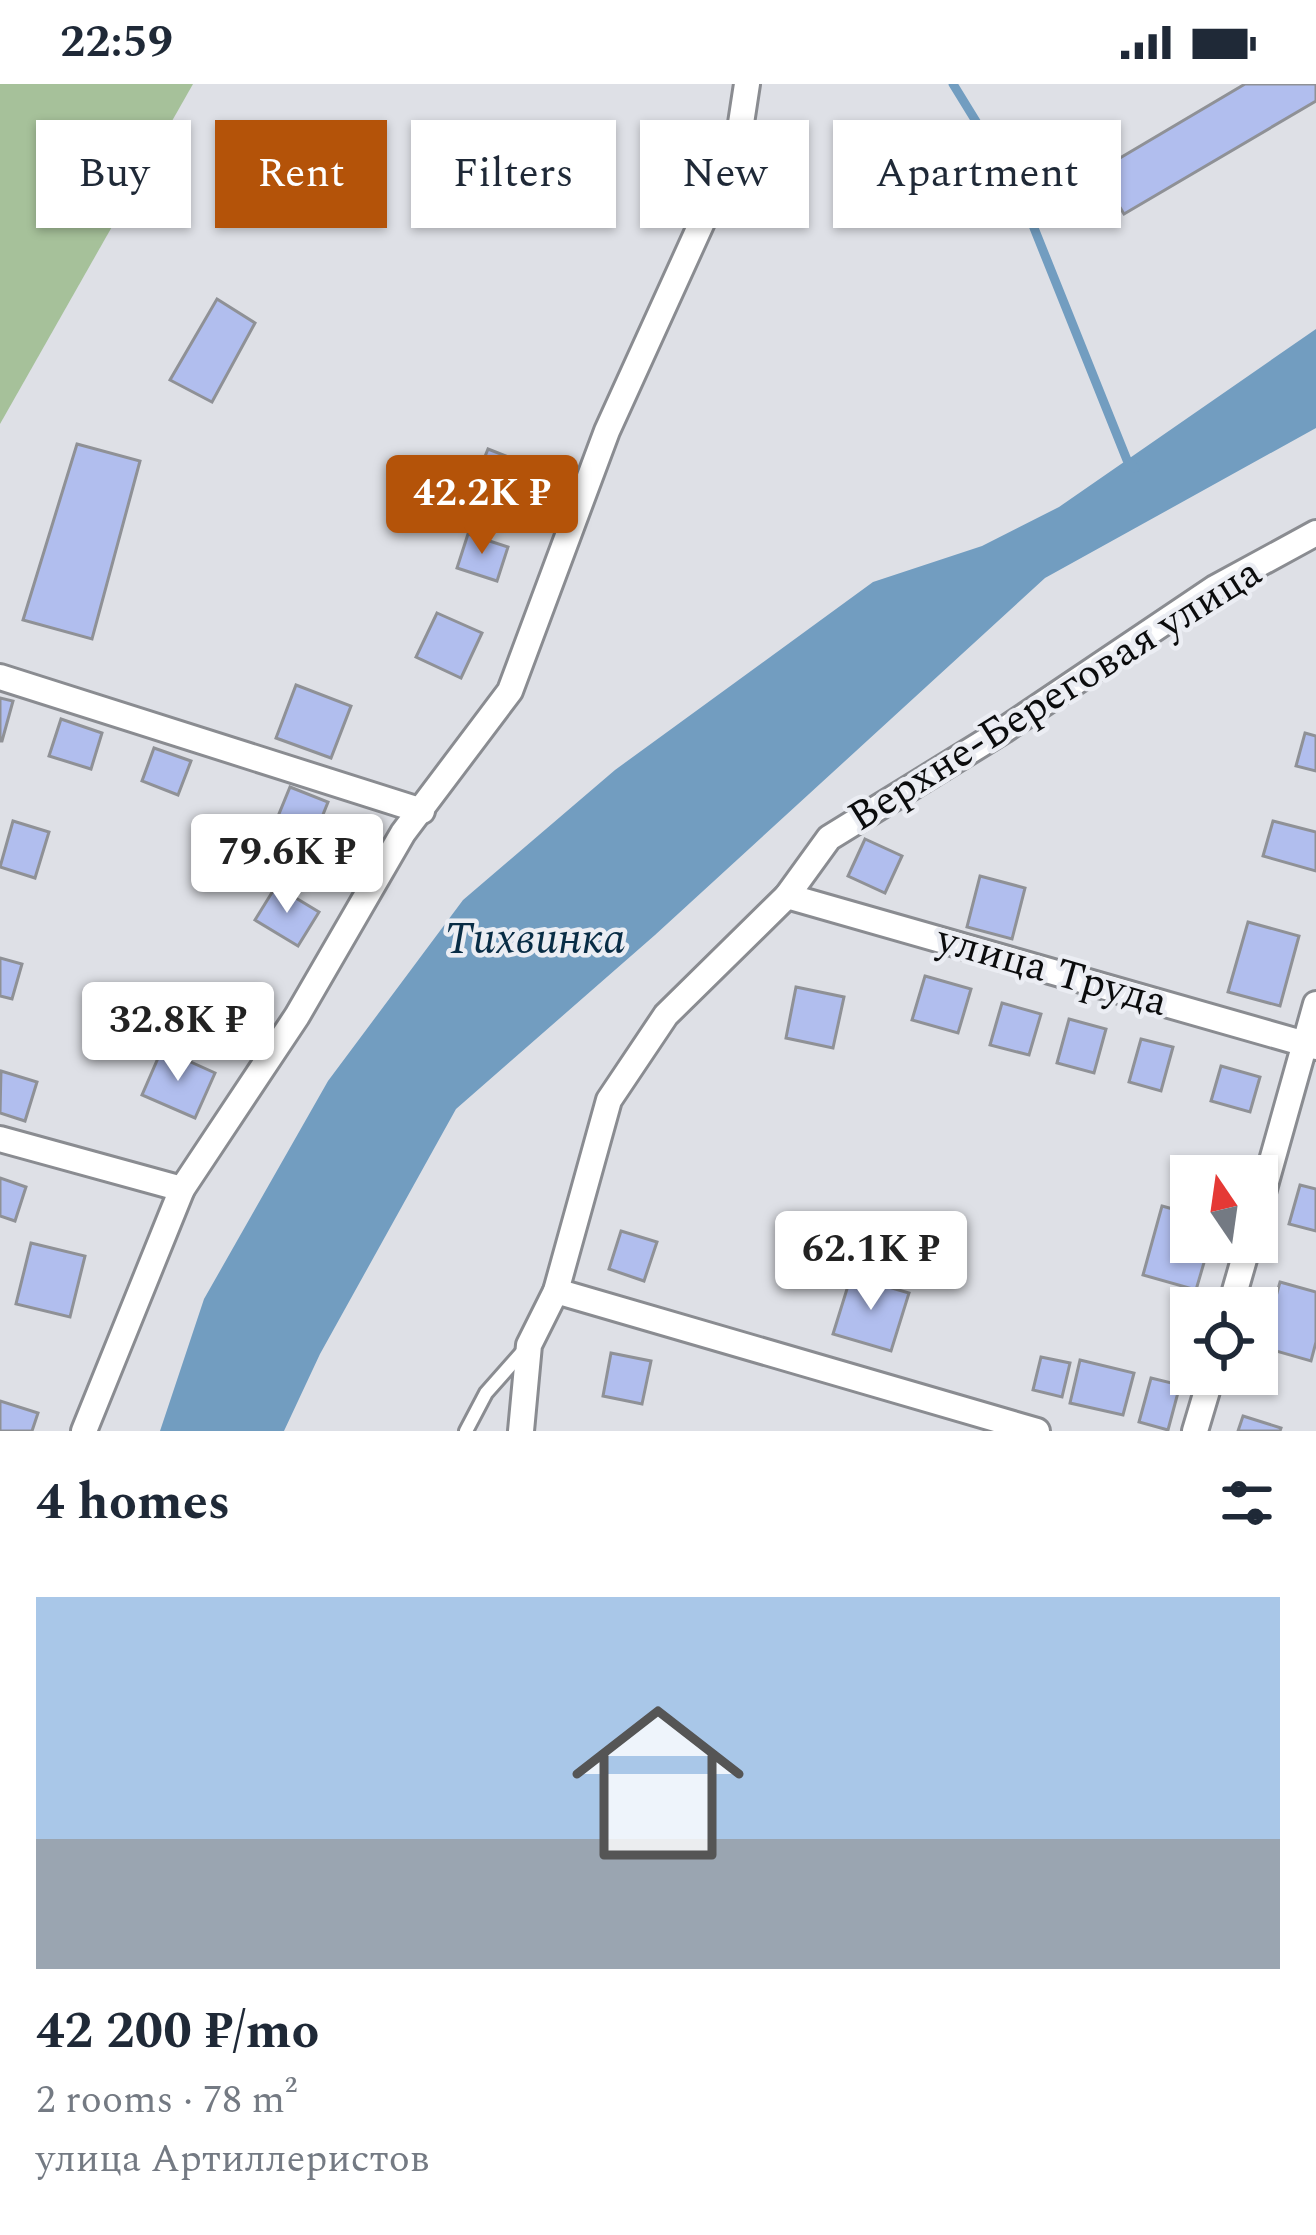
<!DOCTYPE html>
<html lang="en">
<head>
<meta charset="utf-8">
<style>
  body { margin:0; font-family:Spectral,serif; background:#f6f6f7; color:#1f2937; height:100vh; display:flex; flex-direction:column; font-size:45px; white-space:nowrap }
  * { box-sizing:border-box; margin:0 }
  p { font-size:39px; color:#747a83 }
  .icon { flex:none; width:66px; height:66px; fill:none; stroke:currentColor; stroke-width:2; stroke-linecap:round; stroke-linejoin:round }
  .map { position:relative; height:1347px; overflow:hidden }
  .side { display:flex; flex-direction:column; background:#fff; flex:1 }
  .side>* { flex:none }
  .top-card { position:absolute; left:36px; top:36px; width:1245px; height:108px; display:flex; gap:24px }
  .needle { width:78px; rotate:347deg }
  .fabs { position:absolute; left:1170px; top:1071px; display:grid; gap:24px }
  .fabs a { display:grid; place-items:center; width:108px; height:108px; border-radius:0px; background:#fff; box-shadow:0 3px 9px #0004; font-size:60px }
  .price { position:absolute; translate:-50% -102px; padding:0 27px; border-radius:12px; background:#fff; color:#222; font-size:39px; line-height:78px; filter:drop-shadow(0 3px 6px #0008) }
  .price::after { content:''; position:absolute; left:50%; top:72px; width:36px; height:27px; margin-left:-18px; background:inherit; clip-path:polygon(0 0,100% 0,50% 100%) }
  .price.active { background:#b45309; color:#fff }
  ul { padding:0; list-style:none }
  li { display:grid; align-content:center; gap:24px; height:636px; padding:0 36px }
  li span { display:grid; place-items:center; height:372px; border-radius:0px; color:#555 }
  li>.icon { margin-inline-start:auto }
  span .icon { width:216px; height:216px; fill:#fffc; stroke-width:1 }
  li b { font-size:51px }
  h2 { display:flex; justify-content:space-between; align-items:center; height:144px; padding:0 36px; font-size:51px }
  .tag { padding:0 42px; border-radius:0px; background:#fff; box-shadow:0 3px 9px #0004; font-size:42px; line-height:108px }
  .tag.active { background:#b45309; color:#fff }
  .status { display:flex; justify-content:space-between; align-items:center; height:84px; padding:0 60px; background:#fff; direction:ltr }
  .status svg { height:33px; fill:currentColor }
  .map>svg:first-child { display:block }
  .green { fill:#a6c19a }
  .water { fill:#729dc0 }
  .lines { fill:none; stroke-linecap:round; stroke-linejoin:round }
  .stream { stroke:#729dc0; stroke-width:9 }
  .building { fill:#b1beee; stroke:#8f9196; stroke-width:3 }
  .lane-casing { stroke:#8a8c91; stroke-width:18 }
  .street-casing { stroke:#8a8c91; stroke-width:30 }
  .lane { stroke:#fff; stroke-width:12 }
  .street { stroke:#fff; stroke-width:24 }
  .labels { text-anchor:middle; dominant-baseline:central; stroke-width:9; stroke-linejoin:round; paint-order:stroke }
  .street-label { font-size:42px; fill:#0b0c0d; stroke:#ebedf3 }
  .water-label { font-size:45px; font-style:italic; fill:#082c45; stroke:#ebedf3 }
</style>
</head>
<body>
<div class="status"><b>22:59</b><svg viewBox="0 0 49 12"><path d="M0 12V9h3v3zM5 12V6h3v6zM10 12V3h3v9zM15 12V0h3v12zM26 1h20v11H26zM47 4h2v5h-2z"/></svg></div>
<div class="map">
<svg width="1316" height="1347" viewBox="0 0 1316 1347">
  <rect width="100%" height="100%" fill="#dee0e6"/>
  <path class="green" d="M0 0H193L0 340Z"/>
  <path class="water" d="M1316 245V344L1045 494 655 851 456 1025 320 1270 284 1347H160L204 1215 328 997 463 816 615 686 873 498 982 462 1059 423Z"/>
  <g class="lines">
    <path class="stream" d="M953 0 1020 109 1127 376 1135 384"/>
  </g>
  <g class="building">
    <path d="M1245 0H1316V17L1124 130 1098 87Z"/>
    <path d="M217 215 255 239 212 318 170 296Z"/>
    <path d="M77 360 140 377 92 555 23 536Z"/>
    <path d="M488 365 531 382 519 412 476 395Z"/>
    <path d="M468 450 508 463 497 497 457 484Z"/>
    <path d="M437 529 482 549 461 594 416 573Z"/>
    <path d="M296 601 351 622 331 674 276 654Z"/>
    <path d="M0 614 13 617 2 657H0Z"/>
    <path d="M61 635 102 649 91 685 49 672Z"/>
    <path d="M1305 649 1316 652V687L1296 682Z"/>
    <path d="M154 664 191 677 178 711 142 697Z"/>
    <path d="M290 703 328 718 310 763 272 747Z"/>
    <path d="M13 737 49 748 35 794 0 783Z"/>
    <path d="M1273 737 1316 748V787L1263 772Z"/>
    <path d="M865 755 902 772 885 809 848 792Z"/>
    <path d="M980 792 1025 804 1012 855 967 843Z"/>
    <path d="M276 802 319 828 298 862 255 836Z"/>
    <path d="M1248 838 1299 852 1280 922 1228 908Z"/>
    <path d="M0 874 22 880 12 915 0 912Z"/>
    <path d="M925 892 971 905 958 949 912 936Z"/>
    <path d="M796 903 844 913 833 964 786 954Z"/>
    <path d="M1002 919 1041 930 1029 971 990 961Z"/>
    <path d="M1069 935 1106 945 1094 989 1057 979Z"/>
    <path d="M1141 955 1173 963 1161 1007 1129 998Z"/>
    <path d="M162 965 215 989 195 1034 142 1011Z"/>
    <path d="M1221 982 1260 993 1250 1028 1211 1017Z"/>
    <path d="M1 987 37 998 25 1037 0 1029Z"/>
    <path d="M0 1094 26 1103 15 1137 0 1132Z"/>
    <path d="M1300 1101 1316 1105V1147L1289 1140Z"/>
    <path d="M1162 1122 1191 1130V1158H1210L1196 1206 1143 1191Z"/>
    <path d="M621 1147 657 1158 644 1197 609 1185Z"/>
    <path d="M31 1159 85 1172 70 1233 16 1220Z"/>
    <path d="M851 1192 909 1209 891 1267 833 1250Z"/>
    <path d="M1280 1198 1316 1208V1258L1311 1277 1262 1263Z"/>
    <path d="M611 1269 651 1277 642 1320 603 1312Z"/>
    <path d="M1041 1273 1070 1279 1062 1313 1033 1306Z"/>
    <path d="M1080 1276 1134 1289 1123 1331 1070 1319Z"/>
    <path d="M1151 1294 1180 1301 1168 1346 1139 1338Z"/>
    <path d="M0 1317 38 1329 32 1347H0Z"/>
    <path d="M1243 1332 1281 1344 1280 1347H1238Z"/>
  </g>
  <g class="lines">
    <defs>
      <path id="lane" d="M466 1347 486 1309 524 1266"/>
      <g id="street">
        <path d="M0 593 422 727"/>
        <path d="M787 812 1316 963"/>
        <path d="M0 1055 182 1105"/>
        <path d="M1257 1130 1316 920"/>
        <path d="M556 1207 1037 1347"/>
        <path d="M1230 1224 1249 1158"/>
        <path d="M84 1347 182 1105 297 932 403 749 510 607 607 347 738 59 747 0"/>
        <path d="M521 1347 529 1261 556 1207 609 1016 666 931 787 812 829 754 1004 646 1215 504 1316 449"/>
        <path d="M1195 1347 1212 1290"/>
      </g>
    </defs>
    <use href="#lane" class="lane-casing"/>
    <use href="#street" class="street-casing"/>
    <use href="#lane" class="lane"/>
    <use href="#street" class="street"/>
  </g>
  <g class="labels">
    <g class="street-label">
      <text transform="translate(1055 611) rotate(-32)">Верхне-Береговая улица</text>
      <text transform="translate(1052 887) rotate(16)">улица Труда</text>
    </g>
    <g class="water-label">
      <text x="535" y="855">Тихвинка</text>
    </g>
  </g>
</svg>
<div class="fabs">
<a><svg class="needle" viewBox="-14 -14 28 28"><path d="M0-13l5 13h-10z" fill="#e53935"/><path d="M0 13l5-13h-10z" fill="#747a83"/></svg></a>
<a><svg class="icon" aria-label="locate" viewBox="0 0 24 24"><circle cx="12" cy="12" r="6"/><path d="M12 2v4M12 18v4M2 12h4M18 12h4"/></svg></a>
</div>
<b class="price active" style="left:482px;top:473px">42.2K ₽</b>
<b class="price" style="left:287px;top:832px">79.6K ₽</b>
<b class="price" style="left:178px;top:1000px">32.8K ₽</b>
<b class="price" style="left:871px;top:1229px">62.1K ₽</b>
<div class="top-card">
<a class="tag">Buy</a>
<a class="tag active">Rent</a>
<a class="tag">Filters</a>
<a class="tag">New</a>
<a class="tag">Apartment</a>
</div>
</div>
<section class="side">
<h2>4 homes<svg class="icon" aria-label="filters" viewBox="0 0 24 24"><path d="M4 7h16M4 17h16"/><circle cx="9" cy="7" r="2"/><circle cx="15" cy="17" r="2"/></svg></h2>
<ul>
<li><span style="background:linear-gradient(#a9c7e8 65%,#9aa5b1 0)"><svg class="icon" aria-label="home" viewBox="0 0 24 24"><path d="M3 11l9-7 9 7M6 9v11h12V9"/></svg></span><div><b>42 200 ₽/mo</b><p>2 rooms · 78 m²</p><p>улица Артиллеристов</p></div></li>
</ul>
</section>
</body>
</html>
